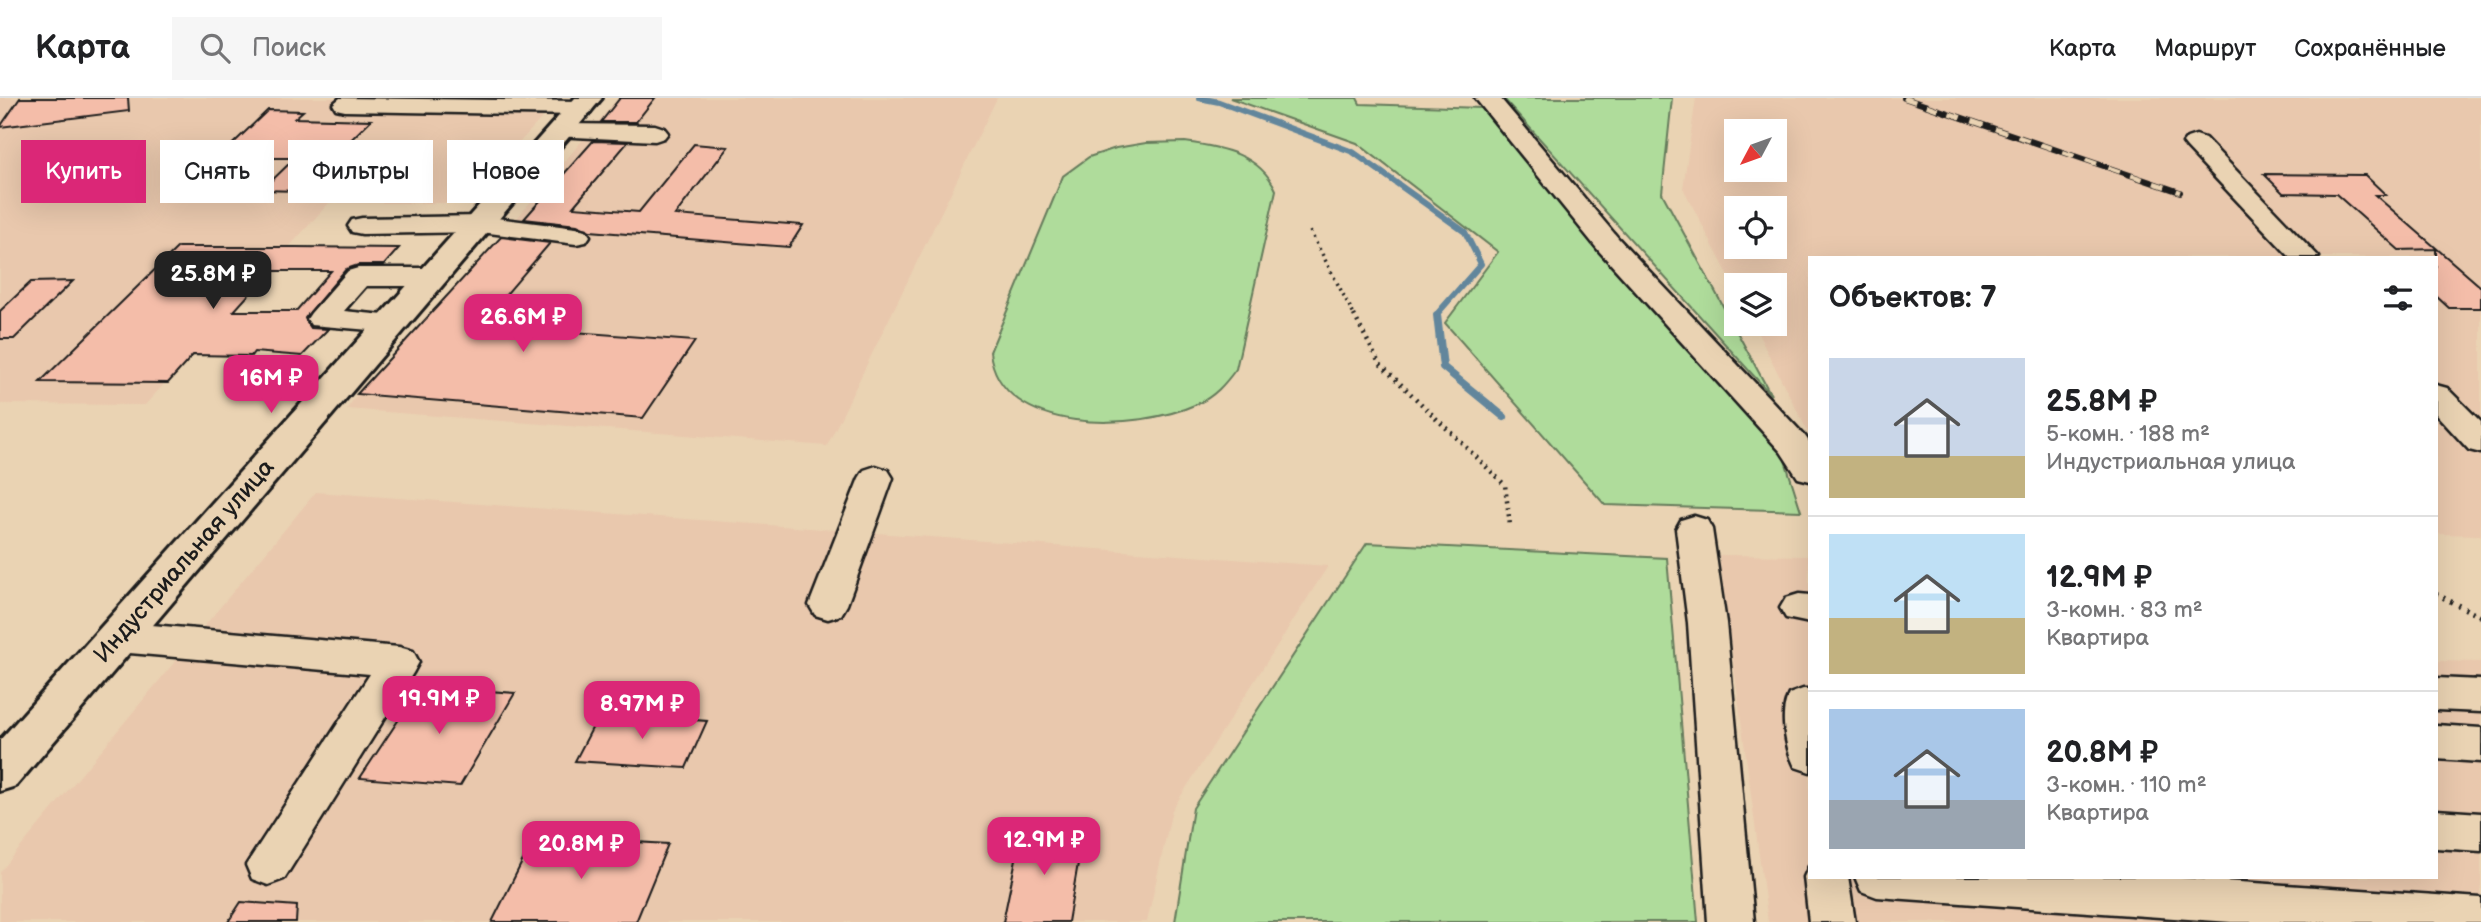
<!DOCTYPE html>
<html lang="ru">
<head>
<meta charset="utf-8">
<style>
  body { margin:0; font-family:"Balsamiq Sans",sans-serif; background:#f6f6f6; color:#202124; height:100vh; display:flex; flex-direction:column; font-size:26px; white-space:nowrap }
  * { box-sizing:border-box; margin:0 }
  p { font-size:23px; color:#757577 }
  .icon { flex:none; width:38px; height:38px; fill:none; stroke:currentColor; stroke-width:2; stroke-linecap:round; stroke-linejoin:round }
  .map { position:relative; flex:1; overflow:hidden }
  .sheet { position:absolute; left:1808px; top:158px; width:630px; height:623px; display:flex; flex-direction:column; background:#fff; border-radius:0px; box-shadow:0 7px 28px #0002 }
  .sheet>* { flex:none }
  .hud { position:absolute; left:21px; top:42px; width:665px; height:63px; display:flex; gap:14px }
  .needle { width:46px; rotate:229deg }
  .fabs { position:absolute; left:1724px; top:21px; display:grid; gap:14px }
  .fabs a { display:grid; place-items:center; width:63px; height:63px; border-radius:0px; background:#fff; box-shadow:0 7px 28px #0002; font-size:35px }
  .price { position:absolute; translate:-50% -60px; padding:0 16px; border-radius:14px; background:#db2777; color:#fff; font-size:23px; line-height:46px; filter:drop-shadow(0 2px 4px #0008) }
  .price::after { content:''; position:absolute; left:50%; top:42px; width:21px; height:16px; margin-left:-10px; background:inherit; clip-path:polygon(0 0,100% 0,50% 100%) }
  .price.active { background:#222; color:#fff }
  ul { padding:0; list-style:none }
  li { display:flex; align-items:center; gap:21px; height:175px; padding:0 21px }
  li+li { border-top:2px solid #e0e0e0 }
  li span { display:grid; place-items:center; flex:none; width:196px; height:140px; border-radius:0px; color:#555 }
  li>.icon { margin-inline-start:auto }
  span .icon { width:84px; height:84px; fill:#fffc; stroke-width:1 }
  li b { font-size:30px }
  h2 { display:flex; justify-content:space-between; align-items:center; height:84px; padding:0 21px; font-size:30px }
  .pill { padding:0 24px; border-radius:0px; background:#fff; box-shadow:0 7px 28px #0002; font-size:24px; line-height:63px }
  .pill.active { background:#db2777; color:#fff }
  header { display:flex; align-items:center; gap:42px; box-sizing:border-box; height:98px; padding:0 35px; background:#fff; border-bottom:2px solid #e0e0e0 }
  header strong { font-size:33px }
  nav { display:flex; gap:38px; margin-inline-start:auto; font-size:24px }
  .search { width:490px; height:63px; background:#f6f6f6; display:flex; align-items:center; gap:18px; box-sizing:border-box; padding:0 24px; border-radius:0px; color:#757577; font-size:26px }
  .map>svg:first-child { display:block }
  .built { fill:#e9c8ad; fill-rule:evenodd }
  .green { fill:#afdc9b; stroke:#667c5c; stroke-width:2 }
  .lines { fill:none; stroke-linecap:round; stroke-linejoin:round }
  .stream-far1 { stroke:#62869c; stroke-width:6 }
  .stream { stroke:#62869c; stroke-width:8 }
  .building { fill:#f4bda9; stroke:#1c1c1c; stroke-width:2; fill-rule:evenodd }
  .minor-casing { stroke:#1c1c1c; stroke-width:5 }
  .major-casing { stroke:#1c1c1c; stroke-width:6 }
  .path-far2 { stroke:#1c1c1c; stroke-width:3.5; stroke-dasharray:2 4.5; stroke-linecap:butt }
  .path-far1 { stroke:#1c1c1c; stroke-width:4.5; stroke-dasharray:2 5; stroke-linecap:butt }
  .path { stroke:#1c1c1c; stroke-width:5; stroke-dasharray:2 6; stroke-linecap:butt }
  .minor { fill:#ead3b3; fill-rule:evenodd }
  .major { fill:#ead3b3; fill-rule:evenodd }
  .rail-casing { stroke:#1c1c1c; stroke-width:6 }
  .rail { stroke:#ead3b3; stroke-width:4.5; stroke-dasharray:12; stroke-linecap:butt }
  .labels { text-anchor:middle; dominant-baseline:central; stroke-width:5; stroke-linejoin:round; paint-order:stroke }
  .street-label { font-size:24px; fill:#1c1c1c; stroke:#ead3b3 }
</style>
</head>
<body>
<header>
<strong>Карта</strong>
<div class="search"><svg class="icon" aria-label="search" viewBox="0 0 24 24"><circle cx="10" cy="10" r="6"/><path d="M15 15l6 6"/></svg>Поиск</div>
<nav><a>Карта</a><a>Маршрут</a><a>Сохранённые</a></nav>
</header>
<div class="map">
<svg width="2481" height="824" viewBox="0 0 2481 824">
  <rect width="100%" height="100%" fill="#ead3b3"/>
  <filter id="ink" filterUnits="userSpaceOnUse"><feTurbulence type="fractalNoise" baseFrequency=".0143" numOctaves="2"/><feDisplacementMap in="SourceGraphic" scale="14" xChannelSelector="R" yChannelSelector="G"/><feConvolveMatrix kernelMatrix="1 2 1 2 8 2 1 2 1" color-interpolation-filters="sRGB"/></filter>
  <g filter="url(#ink)">
    <g class="built">
      <path d="M0 0H560L464 105H329L145 307 0 306Z"/>
      <path d="M618 0H997L827 348 347 311 357 296 501 139Z"/>
      <path d="M1696 0H2481V437L2436 436V159H1810L1809 336 1753 226H1774V187H1736V192L1683 90ZM1736 33H1774V72H1736ZM1736 110H1774V149H1736Z"/>
      <path d="M316 394 1328 468 1172 712 1147 824H0V774Z"/>
      <path d="M1719 457 1809 458 1810 779H2436V563L2481 564V824H1768Z"/>
    </g>
    <g class="green">
      <path d="M1230 0H1357L1360 6 1482 10 1783 356 1801 413 1605 407 1445 225 1498 154 1357 45Z"/>
      <path d="M1503 0H1672L1662 95 1771 297Z"/>
      <path d="M1185 44C1221 49 1260 56 1276 92L1236 271C1225 286 1214 299 1197 306 1138 333 1000 339 990 254L1063 78 1089 59 1116 50 1146 45Z"/>
      <path d="M1367 445 1667 460 1698 824H1175L1193 710Z"/>
    </g>
    <g class="lines">
      <path class="stream-far1" d="M1199 0 1219 4 1353 54 1465 134 1481 166 1437 216V219"/>
      <path class="stream" d="M1437 217 1443 269 1504 319"/>
    </g>
    <g class="building">
      <path d="M20 0H128L129 13 0 29Z"/>
      <path d="M620 0H655L636 24H601Z"/>
      <path d="M268 12 303 13 295 20 371 22 299 93 262 92 295 60H218Z"/>
      <path d="M593 43 628 44 573 109 639 114 694 46 728 49 675 117 803 127 789 149 590 133 577 127 524 121Z"/>
      <path d="M2264 76 2365 77 2386 97H2375L2481 189V210H2449L2436 198V151L2399 152 2336 96 2283 95Z"/>
      <path d="M501 139 550 145 480 227 695 243 643 320 357 296Z"/>
      <path d="M178 149H295L399 150 384 167H358L346 171 305 220 311 230 328 231 302 258 254 254 251 258 193 257 168 285 40 284ZM270 173H331L296 213H234Z"/>
      <path d="M73 183 14 241H0V213L31 184Z"/>
      <path d="M421 588 515 595 460 688 360 680Z"/>
      <path d="M600 615 707 623 686 670 575 663Z"/>
      <path d="M1022 732 1083 736 1068 824H1003Z"/>
      <path d="M535 738 668 746 636 824H492Z"/>
      <path d="M241 804 297 808 296 824H228Z"/>
    </g>
    <g class="lines">
      <defs>
        <g id="minor">
          <path d="M340 0 581 3 590 5 593 10 590 15 581 17 345 13 336 11 333 6Z"/>
          <path d="M1475 0H1500L1619 141 1805 338 1810 345V383L1798 380 1781 354 1599 153Z"/>
          <path d="M563 26 655 27 664 30 668 35 664 40 655 43 554 38 551 33 554 28Z"/>
          <path d="M2196 37 2205 40 2319 159H2290L2187 50 2183 45 2187 40Z"/>
          <path d="M481 118 576 130 586 132 590 138 586 144 576 146 481 134 362 136 352 134 348 128 352 122 362 120Z"/>
          <path d="M358 170H432L442 173 446 179 442 185 432 188H366L344 213 404 219 408 225 404 231 393 234 311 227 307 221 311 215 348 173Z"/>
          <path d="M2436 287 2447 290 2481 324V355L2469 352 2436 316Z"/>
          <path d="M876 368 888 372 893 380 847 507 841 517 828 521 815 517 809 507 859 380 864 372Z"/>
          <path d="M1694 418 1707 422 1712 431 1726 525 1754 824H1708L1688 525 1676 431 1681 422Z"/>
          <path d="M1799 496 1810 497V525L1786 520 1780 510 1786 500Z"/>
          <path d="M118 524 399 549 413 553 419 564 413 575 284 781 268 787 252 781 246 767 370 576 118 554 104 549 99 539 104 529Z"/>
          <path d="M2436 580 2481 582V614L2436 612Z"/>
          <path d="M1803 591H1810V674L1795 669C1785 649 1779 615 1789 596Z"/>
          <path d="M2436 627 2481 630V664L2436 661Z"/>
          <path d="M2436 712 2481 715V753L2436 750Z"/>
          <path d="M1810 766V779H1848L1855 824H1809L1804 779Z"/>
          <path d="M1855 779H2165L2481 800V824H2231L1877 799 1861 793Z"/>
        </g>
        <path id="major" d="M575 0H602L16 688 0 693V642Z"/>
      </defs>
      <use href="#minor" class="minor-casing"/>
      <use href="#major" class="major-casing"/>
      <path class="path-far2" d="M1310 133 1355 219"/>
      <path class="path-far1" d="M1354 217 1379 265 1505 387 1510 427"/>
      <path class="path" d="M2436 496 2481 519"/>
      <use href="#minor" class="minor"/>
      <use href="#major" class="major"/>
      <defs>
        <path id="rail" d="M1904 0 2180 94"/>
      </defs>
      <use href="#rail" class="rail-casing"/>
      <use href="#rail" class="rail"/>
    </g>
  </g>
  <g class="labels">
    <g class="street-label">
      <text transform="translate(184 463) rotate(-49)">Индустриальная улица</text>
    </g>
  </g>
</svg>
<div class="fabs">
<a><svg class="needle" viewBox="-14 -14 28 28"><path d="M0-13l5 13h-10z" fill="#e53935"/><path d="M0 13l5-13h-10z" fill="#757577"/></svg></a>
<a><svg class="icon" aria-label="locate" viewBox="0 0 24 24"><circle cx="12" cy="12" r="6"/><path d="M12 2v4M12 18v4M2 12h4M18 12h4"/></svg></a>
<a><svg class="icon" aria-label="layers" viewBox="0 0 24 24"><path d="M12 4l9 5-9 5-9-5zM3 14l9 5 9-5"/></svg></a>
</div>
<b class="price active" style="left:213px;top:213px">25.8M ₽</b>
<b class="price" style="left:523px;top:256px">26.6M ₽</b>
<b class="price" style="left:271px;top:317px">16M ₽</b>
<b class="price" style="left:439px;top:638px">19.9M ₽</b>
<b class="price" style="left:642px;top:643px">8.97M ₽</b>
<b class="price" style="left:1044px;top:779px">12.9M ₽</b>
<b class="price" style="left:581px;top:783px">20.8M ₽</b>
<div class="hud">
<a class="pill active">Купить</a>
<a class="pill">Снять</a>
<a class="pill">Фильтры</a>
<a class="pill">Новое</a>
</div>
<section class="sheet">
<h2>Объектов: 7<svg class="icon" aria-label="filters" viewBox="0 0 24 24"><path d="M4 7h16M4 17h16"/><circle cx="9" cy="7" r="2"/><circle cx="15" cy="17" r="2"/></svg></h2>
<ul>
<li><span style="background:linear-gradient(#c9d6e8 70%,#c2b280 0)"><svg class="icon" aria-label="home" viewBox="0 0 24 24"><path d="M3 11l9-7 9 7M6 9v11h12V9"/></svg></span><div><b>25.8M ₽</b><p>5-комн. · 188 m²</p><p>Индустриальная улица</p></div></li>
<li><span style="background:linear-gradient(#bfe0f5 60%,#c2b280 0)"><svg class="icon" aria-label="home" viewBox="0 0 24 24"><path d="M3 11l9-7 9 7M6 9v11h12V9"/></svg></span><div><b>12.9M ₽</b><p>3-комн. · 83 m²</p><p>Квартира</p></div></li>
<li><span style="background:linear-gradient(#a9c7e8 65%,#9aa5b1 0)"><svg class="icon" aria-label="home" viewBox="0 0 24 24"><path d="M3 11l9-7 9 7M6 9v11h12V9"/></svg></span><div><b>20.8M ₽</b><p>3-комн. · 110 m²</p><p>Квартира</p></div></li>
</ul>
</section>
</div>
</body>
</html>
